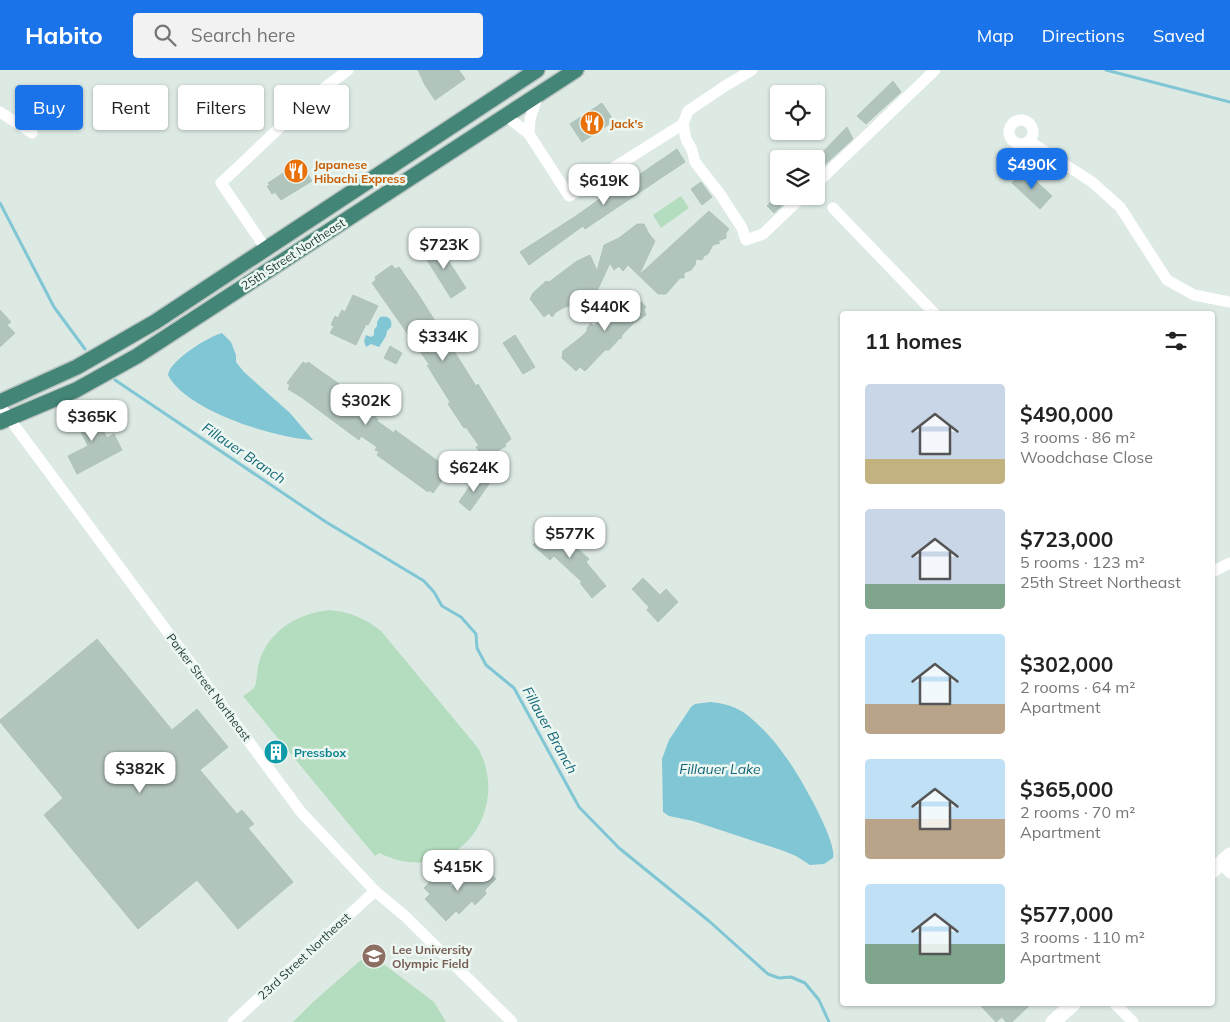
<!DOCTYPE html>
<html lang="en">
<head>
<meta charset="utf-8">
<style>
  body { margin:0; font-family:Mulish,sans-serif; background:#f2f2f2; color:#222; height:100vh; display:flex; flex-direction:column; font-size:19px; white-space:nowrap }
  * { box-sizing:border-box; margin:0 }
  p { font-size:16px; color:#767676 }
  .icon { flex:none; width:28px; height:28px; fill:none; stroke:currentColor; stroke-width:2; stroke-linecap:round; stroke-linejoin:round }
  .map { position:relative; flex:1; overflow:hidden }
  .side { position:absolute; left:840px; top:241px; width:375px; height:695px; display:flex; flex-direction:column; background:#fff; border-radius:5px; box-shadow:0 1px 4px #0004 }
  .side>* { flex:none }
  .banner { position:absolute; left:15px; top:15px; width:475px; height:45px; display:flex; gap:10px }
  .tools { position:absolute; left:770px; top:15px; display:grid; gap:10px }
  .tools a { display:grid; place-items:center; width:55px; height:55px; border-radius:5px; background:#fff; box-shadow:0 1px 4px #0004; font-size:25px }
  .price { position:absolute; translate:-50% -42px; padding:0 11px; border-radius:10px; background:#fff; color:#222; font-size:16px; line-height:32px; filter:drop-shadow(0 1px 2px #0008) }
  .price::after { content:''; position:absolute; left:50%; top:30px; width:15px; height:11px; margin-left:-8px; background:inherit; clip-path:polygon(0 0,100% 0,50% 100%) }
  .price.on { background:#1a73e8; color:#fff }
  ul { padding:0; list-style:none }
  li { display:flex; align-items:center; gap:15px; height:125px; padding:0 25px }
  li span { display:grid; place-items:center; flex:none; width:140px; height:100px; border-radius:5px; color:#555 }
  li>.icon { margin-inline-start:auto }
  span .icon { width:60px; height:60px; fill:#fffc; stroke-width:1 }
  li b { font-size:21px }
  h2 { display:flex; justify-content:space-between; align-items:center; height:60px; padding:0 25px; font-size:21px }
  .chip { padding:0 18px; border-radius:5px; background:#fff; box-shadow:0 1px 4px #0004; font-size:18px; line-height:45px }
  .chip.on { background:#1a73e8; color:#fff }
  header { display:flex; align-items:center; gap:30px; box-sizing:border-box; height:70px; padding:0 25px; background:#1a73e8; color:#fff }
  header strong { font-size:24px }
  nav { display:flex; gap:28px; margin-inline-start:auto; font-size:18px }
  .search { width:350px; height:45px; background:#f2f2f2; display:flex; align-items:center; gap:12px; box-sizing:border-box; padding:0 18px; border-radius:5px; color:#767676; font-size:19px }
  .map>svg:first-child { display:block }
  .green { fill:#b4ddbf }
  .water { fill:#80c6d4 }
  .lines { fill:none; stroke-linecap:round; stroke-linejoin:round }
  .stream { stroke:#80c6d4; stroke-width:3 }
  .building { fill:#b2c5bd; stroke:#afc4bb }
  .trunk-casing { stroke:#bcc4c2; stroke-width:18 }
  .minor { stroke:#fff; stroke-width:11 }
  .tertiary { stroke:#fff; stroke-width:15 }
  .trunk { stroke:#438576; stroke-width:15 }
  .labels { text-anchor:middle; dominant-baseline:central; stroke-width:5; stroke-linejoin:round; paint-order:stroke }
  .food-label { font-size:12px; font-weight:bold; fill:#c56008; stroke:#edf7f2; text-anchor:start }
  .street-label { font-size:12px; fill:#1e3a33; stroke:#edf7f2 }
  .culture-label { font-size:12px; font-weight:bold; fill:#0d838f; stroke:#edf7f2; text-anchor:start }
  .education-label { font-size:12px; font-weight:bold; fill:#785e54; stroke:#edf7f2; text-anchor:start }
  .water-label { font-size:14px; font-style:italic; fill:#156778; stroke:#edf7f2 }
</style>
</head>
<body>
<header>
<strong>Habito</strong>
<div class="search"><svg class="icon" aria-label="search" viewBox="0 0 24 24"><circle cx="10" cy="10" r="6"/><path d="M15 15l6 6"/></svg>Search here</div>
<nav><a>Map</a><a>Directions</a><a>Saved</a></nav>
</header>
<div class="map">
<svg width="1230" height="952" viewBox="0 0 1230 952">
  <rect width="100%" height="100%" fill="#ddeae4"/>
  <g class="green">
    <path d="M681 126 689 138 661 158 653 145Z"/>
    <path d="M330 540C350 542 365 548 381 561L478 678C507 730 472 799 408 792 398 791 388 787 379 783L375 786 243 626C246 624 253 620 255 616 257 611 257 596 260 589 271 559 299 543 330 540Z"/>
    <path d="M369 883 434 932 446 952H293L313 932Z"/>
  </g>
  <g class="water">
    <path d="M380 247C388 245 393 249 391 257L387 261 386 266 379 277 371 274 366 277 364 271 366 265 371 267 374 265V260L377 256V252Z"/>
    <path d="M222 263 231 272 236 285V292L244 302 290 343 313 370C275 368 186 341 168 305 170 290 208 267 222 263Z"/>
    <path d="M710 632C723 633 735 636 746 644 760 655 775 671 785 686 797 701 838 772 833 788L824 794 810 795 796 786 781 780 693 751 669 746 663 742 662 689 669 670 691 637 695 634Z"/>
  </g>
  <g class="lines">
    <g class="stream">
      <path d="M1106 0 1230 32"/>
      <path d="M0 133 54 237 85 279"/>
      <path d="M115 310 326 452 424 511 434 522 442 536 461 547 476 564 477 578 486 595 514 618 579 737 619 778 709 851 768 904 779 908 791 907 805 913 819 930 829 952"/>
    </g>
  </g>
  <g class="building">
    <path d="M418 0H459L465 9 435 30 425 15Z"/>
    <path d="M893 11 901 22 866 54 857 46Z"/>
    <path d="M602 33 614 51 582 72 570 54Z"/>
    <path d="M847 57 853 69 821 98 816 93V89Z"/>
    <path d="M677 79 685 92 585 159 583 156 529 195 520 182 576 146 622 113 624 115Z"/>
    <path d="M300 92 312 111 281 130 275 122 272 124 267 116 270 115 268 113Z"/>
    <path d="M1024 100 1052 126 1040 139 1012 113Z"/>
    <path d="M701 112 712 127 702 135 691 119Z"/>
    <path d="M776 126H792L774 143 767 136Z"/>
    <path d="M709 141 729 159 726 163V168L718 171 720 173 713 175 708 184 704 186 702 190 696 189 695 195 691 200 684 203V208H680L666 224H658L628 195 623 201 619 196 614 200 610 193 596 223 592 221V219L582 226H577L571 230 570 236 565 237 556 242 552 247 549 243 544 247 530 229 533 223 546 211 549 212 577 191 590 185 597 201 604 175 619 168 637 154H644L649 164 655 171 639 205Z"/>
    <path d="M436 172 466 218 451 228 422 182Z"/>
    <path d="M392 195 395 199 399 197 418 224 476 316 478 314 509 365 511 369 505 374 506 376 494 383 493 382 487 387 484 382 481 384 476 377 479 376 466 357 464 358 448 334 450 332 427 295 431 297 372 213 376 210 375 207Z"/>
    <path d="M632 222 646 237 644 240 646 245 634 253 622 265 621 269 620 268 609 280H605L585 301 580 297 576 301 562 288 563 281 581 267 587 261V258L591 253 594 256 605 243 620 229 621 226 625 223 629 225Z"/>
    <path d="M353 225 378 236 368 255 366 254 356 275 330 263 334 256 331 255 335 246 338 248 342 240 345 242Z"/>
    <path d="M0 240 11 252 7 255 15 263 0 277Z"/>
    <path d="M515 265 535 297 523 304 503 273Z"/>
    <path d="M390 276 402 283 396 294 384 288Z"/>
    <path d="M303 292 306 294 308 292 379 342 375 348 378 349 377 351 394 363 395 360 446 397 444 399 448 402 433 423 429 420 428 422 377 385 379 382 375 380 377 377 361 366 359 370 301 327 288 319 290 315 287 313Z"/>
    <path d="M90 335 107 368 114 364 122 380 77 404 68 386 88 376 72 344Z"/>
    <path d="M476 407 489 414 470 441 459 432Z"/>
    <path d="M552 455 589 489 586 492 606 516 592 528 580 513 582 512 554 486 550 490 533 475Z"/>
    <path d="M643 508 660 525 666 519 678 532 658 552 647 540 649 537 632 519Z"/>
    <path d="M97 569 172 660 197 639 228 677 200 700 237 744 242 740 254 754 248 758 293 812 238 859 197 810 138 859 44 745 63 728 0 652V650Z"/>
    <path d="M485 797 496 809 485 820 486 824 475 835 472 831 459 844 456 841 446 851 425 829 430 824 424 818 429 813V811L447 805 451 817 468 801 474 807Z"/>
    <path d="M979 934H1031L1012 952H1006L1002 947 996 952Z"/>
  </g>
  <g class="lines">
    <defs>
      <g id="trunk">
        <path d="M0 332 77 297 155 252 537 0"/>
        <path d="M0 352 76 320 137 286 576 0"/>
      </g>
    </defs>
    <use href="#trunk" class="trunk-casing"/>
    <g class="minor">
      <path d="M752 0 725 16 688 41 683 54 686 69 692 80 695 92 720 124 742 158 746 170 763 164 803 126"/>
      <path d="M0 42 32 63"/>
      <path d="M506 46 529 64 569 126 683 54"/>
      <circle cx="1021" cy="62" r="12"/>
      <path d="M529 64 530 49 538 25"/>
      <path d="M1029 71 1092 112 1120 137 1167 210 1194 225 1230 232"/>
      <path d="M816 114 935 0"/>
      <path d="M833 138 935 244"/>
      <path d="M266 179 221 113 311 28 348 0"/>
      <path d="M0 336 301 742 375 821 406 847 512 952"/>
      <path d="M1212 502 1230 493"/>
      <path d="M1221 793 1230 803"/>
      <path d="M1115 934 1133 952"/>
      <path d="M233 952 375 821"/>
    </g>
    <g class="tertiary">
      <path d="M1212 801 1230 785"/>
      <path d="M1053 952 1073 934"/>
    </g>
    <use href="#trunk" class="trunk"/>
  </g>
  <defs>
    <symbol id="restaurant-disc" viewBox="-11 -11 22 22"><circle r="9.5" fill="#e8710a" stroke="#edf7f2"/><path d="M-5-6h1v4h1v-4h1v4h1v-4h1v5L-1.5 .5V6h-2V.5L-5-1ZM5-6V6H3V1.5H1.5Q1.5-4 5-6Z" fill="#fff"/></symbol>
    <symbol id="building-disc" viewBox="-11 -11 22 22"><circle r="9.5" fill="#0f9aa8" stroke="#edf7f2"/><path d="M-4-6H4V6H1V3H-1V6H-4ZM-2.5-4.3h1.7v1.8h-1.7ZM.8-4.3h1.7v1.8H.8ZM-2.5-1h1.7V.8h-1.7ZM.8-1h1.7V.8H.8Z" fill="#fff"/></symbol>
    <symbol id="university-disc" viewBox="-11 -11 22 22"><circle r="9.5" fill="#8d6e63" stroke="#edf7f2"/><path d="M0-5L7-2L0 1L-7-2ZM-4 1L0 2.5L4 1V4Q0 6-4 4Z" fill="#fff"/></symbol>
  </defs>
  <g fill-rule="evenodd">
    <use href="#restaurant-disc" x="578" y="39" width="28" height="28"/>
    <use href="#restaurant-disc" x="282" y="87" width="28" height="28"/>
    <use href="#building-disc" x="262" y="668" width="28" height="28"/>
    <use href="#university-disc" x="360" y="872" width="28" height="28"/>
  </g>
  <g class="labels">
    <g class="food-label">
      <text x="610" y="53">Jack's</text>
      <text x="314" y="94">Japanese<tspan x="314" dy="14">Hibachi Express</tspan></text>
    </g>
    <g class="street-label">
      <text transform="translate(293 184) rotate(-33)">25th Street Northeast</text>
      <text transform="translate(209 617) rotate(53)">Parker Street Northeast</text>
      <text transform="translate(304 886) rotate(-43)">23rd Street Northeast</text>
    </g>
    <g class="culture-label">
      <text x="294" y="682">Pressbox</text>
    </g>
    <g class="education-label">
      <text x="392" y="879">Lee University<tspan x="392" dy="14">Olympic Field</tspan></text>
    </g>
    <g class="water-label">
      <text transform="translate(244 383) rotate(34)">Fillauer Branch</text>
      <text transform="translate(550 660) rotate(61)">Fillauer Branch</text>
      <text x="720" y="699">Fillauer Lake</text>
    </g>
  </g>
</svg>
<div class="tools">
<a><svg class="icon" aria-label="locate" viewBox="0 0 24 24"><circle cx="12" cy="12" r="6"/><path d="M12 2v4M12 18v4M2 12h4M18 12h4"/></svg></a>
<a><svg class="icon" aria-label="layers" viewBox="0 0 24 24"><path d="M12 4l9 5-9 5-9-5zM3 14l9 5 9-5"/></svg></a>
</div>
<b class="price on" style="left:1032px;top:120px">$490K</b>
<b class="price" style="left:604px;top:136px">$619K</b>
<b class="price" style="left:444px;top:200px">$723K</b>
<b class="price" style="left:605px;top:262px">$440K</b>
<b class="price" style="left:443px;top:292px">$334K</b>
<b class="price" style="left:366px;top:356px">$302K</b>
<b class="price" style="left:92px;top:372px">$365K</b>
<b class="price" style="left:474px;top:423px">$624K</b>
<b class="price" style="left:570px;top:489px">$577K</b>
<b class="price" style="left:140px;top:724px">$382K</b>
<b class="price" style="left:458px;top:822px">$415K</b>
<div class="banner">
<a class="chip on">Buy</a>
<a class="chip">Rent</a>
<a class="chip">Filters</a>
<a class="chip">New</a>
</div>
<section class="side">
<h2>11 homes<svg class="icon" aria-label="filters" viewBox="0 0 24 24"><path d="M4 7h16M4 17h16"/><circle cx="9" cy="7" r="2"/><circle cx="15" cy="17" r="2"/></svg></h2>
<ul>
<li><span style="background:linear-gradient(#c9d6e8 75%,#c2b280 0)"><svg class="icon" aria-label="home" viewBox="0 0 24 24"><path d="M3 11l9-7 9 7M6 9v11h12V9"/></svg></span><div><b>$490,000</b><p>3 rooms · 86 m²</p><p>Woodchase Close</p></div></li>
<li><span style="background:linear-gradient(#c9d6e8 75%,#7fa58c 0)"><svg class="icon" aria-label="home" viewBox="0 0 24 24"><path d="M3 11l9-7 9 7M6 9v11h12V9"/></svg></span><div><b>$723,000</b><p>5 rooms · 123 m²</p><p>25th Street Northeast</p></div></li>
<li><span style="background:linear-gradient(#bfe0f5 70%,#b9a48a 0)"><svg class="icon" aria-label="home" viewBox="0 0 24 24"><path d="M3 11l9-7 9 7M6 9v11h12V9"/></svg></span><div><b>$302,000</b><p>2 rooms · 64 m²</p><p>Apartment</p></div></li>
<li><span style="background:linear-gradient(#bfe0f5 60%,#b9a48a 0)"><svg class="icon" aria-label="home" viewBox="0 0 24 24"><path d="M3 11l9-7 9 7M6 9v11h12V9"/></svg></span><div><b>$365,000</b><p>2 rooms · 70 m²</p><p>Apartment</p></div></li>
<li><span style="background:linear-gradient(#bfe0f5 60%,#7fa58c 0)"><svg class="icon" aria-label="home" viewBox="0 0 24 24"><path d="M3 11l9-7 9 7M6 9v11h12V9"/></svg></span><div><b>$577,000</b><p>3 rooms · 110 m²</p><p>Apartment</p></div></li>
</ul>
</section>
</div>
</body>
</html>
